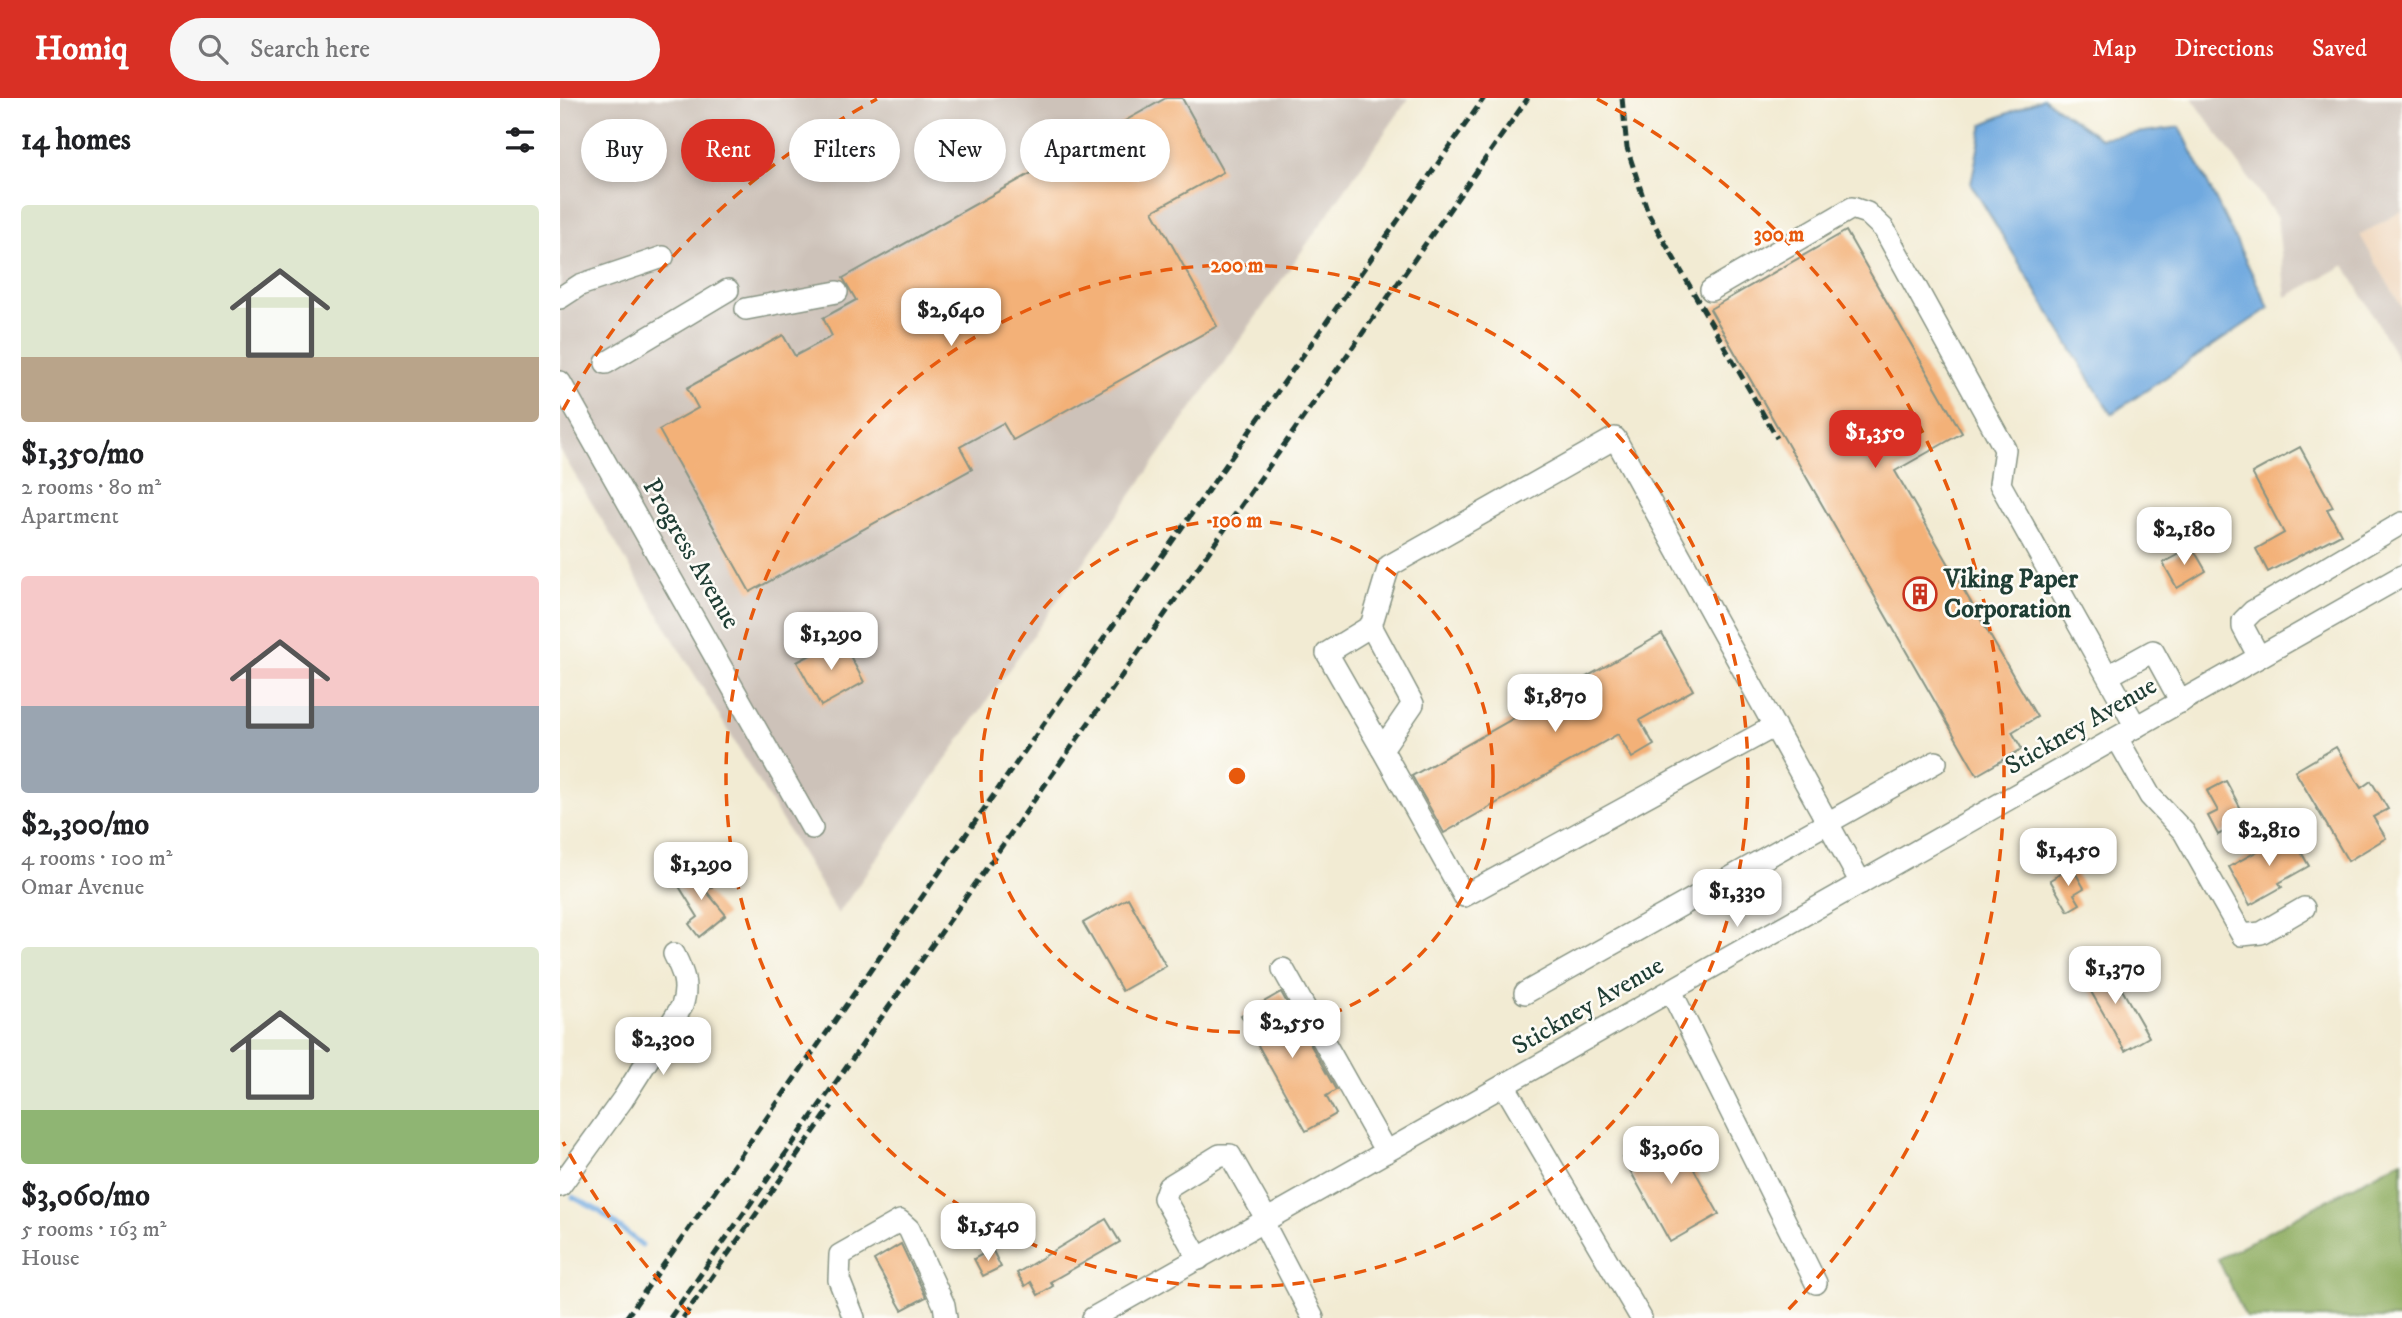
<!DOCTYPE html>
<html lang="en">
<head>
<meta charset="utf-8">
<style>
  body { margin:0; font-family:"IM FELL DW Pica",serif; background:#f6f6f6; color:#202124; height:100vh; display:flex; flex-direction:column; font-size:26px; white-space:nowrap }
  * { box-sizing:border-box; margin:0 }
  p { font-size:23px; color:#757577 }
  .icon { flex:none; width:38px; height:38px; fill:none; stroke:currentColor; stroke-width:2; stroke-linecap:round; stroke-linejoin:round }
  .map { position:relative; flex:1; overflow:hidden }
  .details { display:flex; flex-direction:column; background:#fff; width:560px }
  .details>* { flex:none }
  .guide { position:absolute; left:21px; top:21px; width:665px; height:63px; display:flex; gap:14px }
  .price { position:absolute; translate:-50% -60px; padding:0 16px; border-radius:14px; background:#fff; color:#222; font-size:23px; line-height:46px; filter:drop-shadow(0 2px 4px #0008) }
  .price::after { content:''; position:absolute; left:50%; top:42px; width:21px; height:16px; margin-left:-10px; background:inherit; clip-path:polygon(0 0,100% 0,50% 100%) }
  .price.active { background:#d93025; color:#fff }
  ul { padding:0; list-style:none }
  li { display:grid; align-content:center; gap:14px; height:371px; padding:0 21px }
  li span { display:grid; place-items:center; height:217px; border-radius:7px; color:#555 }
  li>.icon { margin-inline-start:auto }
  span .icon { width:126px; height:126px; fill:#fffc; stroke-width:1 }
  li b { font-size:30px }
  h2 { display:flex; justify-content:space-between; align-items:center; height:84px; padding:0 21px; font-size:30px }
  .chip { padding:0 24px; border-radius:32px; background:#fff; box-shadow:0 4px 10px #0003; font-size:24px; line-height:63px }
  .chip.active { background:#d93025; color:#fff }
  header { display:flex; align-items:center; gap:42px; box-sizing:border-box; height:98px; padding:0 35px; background:#d93025; color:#fff }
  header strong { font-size:33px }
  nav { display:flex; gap:38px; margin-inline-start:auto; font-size:24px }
  .search { width:490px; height:63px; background:#f6f6f6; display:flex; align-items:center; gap:18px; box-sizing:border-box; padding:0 24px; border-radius:38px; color:#757577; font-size:26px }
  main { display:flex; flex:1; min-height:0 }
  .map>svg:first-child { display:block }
  .built { fill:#efd6bc }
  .industrial { fill:#cdc2b9 }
  .forest { fill:#8dac5f; stroke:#56744a; stroke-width:2 }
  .water { fill:#70a9df; stroke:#48738a; stroke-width:2 }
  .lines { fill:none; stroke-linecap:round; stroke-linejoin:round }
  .stream { stroke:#70a9df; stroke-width:5 }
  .building { fill:#f3b178 }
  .minor-casing { stroke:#889484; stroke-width:24 }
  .minor { stroke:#fff; stroke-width:21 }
  .rail { stroke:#1f3d34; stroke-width:5; stroke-dasharray:10 5; stroke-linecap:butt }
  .ring { fill:none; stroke:#e8590c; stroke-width:3.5; stroke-dasharray:12 9 }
  .labels { text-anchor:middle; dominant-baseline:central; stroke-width:5; stroke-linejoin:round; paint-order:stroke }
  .street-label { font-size:26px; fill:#1f3d34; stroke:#fdfcf7 }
  .poi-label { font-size:26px; font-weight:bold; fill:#1f3d34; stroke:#fdfcf7; text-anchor:start }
  .centre { fill:#e8590c; stroke:#fdfcf7; stroke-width:3.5 }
  .ring-label { font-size:21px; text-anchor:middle; font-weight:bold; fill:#e8590c; stroke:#fdfcf7; stroke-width:5; stroke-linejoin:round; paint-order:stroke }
</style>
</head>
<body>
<header>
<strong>Homiq</strong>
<div class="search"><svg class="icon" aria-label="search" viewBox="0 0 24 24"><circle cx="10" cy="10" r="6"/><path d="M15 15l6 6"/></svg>Search here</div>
<nav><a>Map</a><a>Directions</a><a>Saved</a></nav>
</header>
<main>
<section class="details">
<h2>14 homes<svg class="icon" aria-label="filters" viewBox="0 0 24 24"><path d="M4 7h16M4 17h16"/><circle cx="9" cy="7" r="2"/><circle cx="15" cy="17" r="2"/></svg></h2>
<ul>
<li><span style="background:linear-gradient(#dfe7d0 70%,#b9a48a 0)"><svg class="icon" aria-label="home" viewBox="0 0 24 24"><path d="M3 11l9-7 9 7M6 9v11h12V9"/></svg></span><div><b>$1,350/mo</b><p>2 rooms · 80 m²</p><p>Apartment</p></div></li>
<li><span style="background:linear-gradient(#f6c9c9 60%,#9aa5b1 0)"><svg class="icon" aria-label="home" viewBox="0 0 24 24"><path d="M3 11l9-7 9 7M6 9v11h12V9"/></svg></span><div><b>$2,300/mo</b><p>4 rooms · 100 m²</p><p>Omar Avenue</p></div></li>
<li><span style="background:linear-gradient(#dfe7d0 75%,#8fb573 0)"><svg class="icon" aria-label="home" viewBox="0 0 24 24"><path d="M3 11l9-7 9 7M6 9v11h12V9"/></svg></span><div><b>$3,060/mo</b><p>5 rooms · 163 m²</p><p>House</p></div></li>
</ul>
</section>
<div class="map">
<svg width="1842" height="1220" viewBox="0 0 1842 1220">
  <rect width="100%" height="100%" fill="#fdfcf7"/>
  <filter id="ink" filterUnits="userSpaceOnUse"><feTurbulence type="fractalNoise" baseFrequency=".0143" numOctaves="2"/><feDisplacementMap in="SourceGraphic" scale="14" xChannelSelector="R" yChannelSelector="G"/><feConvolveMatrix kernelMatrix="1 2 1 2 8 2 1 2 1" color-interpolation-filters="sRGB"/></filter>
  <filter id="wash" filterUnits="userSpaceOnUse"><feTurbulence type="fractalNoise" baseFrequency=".00686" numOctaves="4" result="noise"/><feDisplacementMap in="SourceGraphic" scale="28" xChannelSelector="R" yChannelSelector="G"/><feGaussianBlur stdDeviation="1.57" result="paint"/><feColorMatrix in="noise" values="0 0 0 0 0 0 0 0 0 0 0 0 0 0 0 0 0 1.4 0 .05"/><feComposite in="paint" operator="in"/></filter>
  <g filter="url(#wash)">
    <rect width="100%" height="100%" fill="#f2ebd3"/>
    <path class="built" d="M1842 113V210L1800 137Z"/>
    <g class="industrial">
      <path d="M0 0H849L278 816 0 352Z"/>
      <path d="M1632 0H1842V113L1800 137 1842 210V269L1785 167 1726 199 1717 120Z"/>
    </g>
    <path class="forest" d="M1842 1062V1220H1686L1658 1161Z"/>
    <path class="water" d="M1483 0 1540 40 1620 29 1709 210 1551 316 1411 86 1423 26Z"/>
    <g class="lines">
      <path class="stream" d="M13 1099 39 1113 82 1147"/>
    </g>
    <g id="blocks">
      <g class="building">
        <path d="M606 0H622L663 74 593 113 657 228 453 342 443 325 400 349 412 371 190 494 99 332 138 310 127 290 223 237 235 258 272 238 263 220 296 202 283 180Z"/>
        <path d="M1286 133 1402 335 1335 373 1477 619 1452 634 1462 651 1417 677 1150 211Z"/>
        <path d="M1740 349 1773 409 1767 411 1781 436 1708 474 1696 451 1724 435 1692 375Z"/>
        <path d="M1632 449 1646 473 1617 490 1603 465Z"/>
        <path d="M1102 536 1133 592 1080 622 1094 647 1072 660 1058 636 884 735 852 678Z"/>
        <path d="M281 541 304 584 261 608 237 564Z"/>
        <path d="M1776 649 1801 690 1811 683 1828 711 1813 719 1826 740 1788 763 1735 673Z"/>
        <path d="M1666 683 1687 722 1658 737 1648 718 1658 713 1647 693Z"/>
        <path d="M1730 735 1749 768 1719 785 1722 789 1690 807 1669 769Z"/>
        <path d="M1512 769 1524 790 1514 796 1520 806 1508 813 1490 782Z"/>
        <path d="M141 771 152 789 146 793 166 817 139 839 129 826 138 819 117 785Z"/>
        <path d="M568 800 606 868 562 893 523 825Z"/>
        <path d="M1532 862 1542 880 1552 874 1589 939 1565 953 1518 871Z"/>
        <path d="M721 894 776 992 766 998 776 1016 746 1033 681 917Z"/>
        <path d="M1112 1032 1159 1116 1110 1144 1063 1060Z"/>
        <path d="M546 1121 560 1144 490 1184 493 1188 478 1197 471 1184 465 1188 457 1175Z"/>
        <path d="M341 1146 366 1199 342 1212 314 1162Z"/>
        <path d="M432 1151 441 1169 423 1178 414 1161Z"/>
      </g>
    </g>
  </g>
  <g filter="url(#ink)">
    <use href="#blocks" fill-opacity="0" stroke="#889484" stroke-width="2"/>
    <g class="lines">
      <defs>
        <g id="minor">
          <path d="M1151 192 1292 110 1307 115 1324 131 1445 351 1440 386 1576 629"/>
          <path d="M0 200 20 187 103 159"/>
          <path d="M186 211 277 194"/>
          <path d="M46 265 168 192"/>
          <path d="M0 284 252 730"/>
          <path d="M811 528 767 555 822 651"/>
          <path d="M1699 559 1683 529V523L1693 513 1842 425"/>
          <path d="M1548 578 1593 553 1621 604"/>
          <path d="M1215 628 904 798 822 651 853 606 811 528 829 468 1055 340 1301 785"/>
          <path d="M1557 640 1590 698 1624 734 1682 837 1701 835 1744 810"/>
          <path d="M723 871 826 1054"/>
          <path d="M1111 893 1256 1185"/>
          <path d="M965 895 1376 664"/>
          <path d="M944 987 1081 1220"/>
          <path d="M0 1088 63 1001 122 908C129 887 123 874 114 856"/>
          <path d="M703 1124 753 1220"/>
          <path d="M639 1161 604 1100 608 1089 660 1057H670L707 1122"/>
          <path d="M294 1220 279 1182 280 1157 340 1123 349 1131 384 1207 386 1220"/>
          <path d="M533 1220 1842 478"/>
        </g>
      </defs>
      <use href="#minor" class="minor-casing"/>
      <use href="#minor" class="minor"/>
      <g class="rail">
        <path d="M1062 0 1067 50 1089 117 1217 340"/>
        <path d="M66 1220 924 0"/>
        <path d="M110 1220 968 0"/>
        <path d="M123 1220 272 1008"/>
      </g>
    </g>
  </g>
  <g class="ring">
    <circle cx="677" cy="678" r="256"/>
    <circle cx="677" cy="678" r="511"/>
    <path d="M130 1216A767 767 0 0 1 3 1044M3 312A767 767 0 0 1 317 1M1037 1A767 767 0 0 1 1224 1216"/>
  </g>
  <defs>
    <symbol id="building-ring" viewBox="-11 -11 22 22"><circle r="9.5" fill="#fdfcf7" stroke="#c8321e" stroke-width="1.5"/><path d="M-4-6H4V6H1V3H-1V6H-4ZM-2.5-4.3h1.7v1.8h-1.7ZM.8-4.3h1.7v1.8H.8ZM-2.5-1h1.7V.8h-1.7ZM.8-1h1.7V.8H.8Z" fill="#c8321e"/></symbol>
  </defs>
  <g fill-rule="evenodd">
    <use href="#building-ring" x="1341" y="477" width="38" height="38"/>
  </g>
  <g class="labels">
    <g class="street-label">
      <text transform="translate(131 456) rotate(60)">Progress Avenue</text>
      <text transform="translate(1521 628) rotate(-30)">Stickney Avenue</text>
      <text transform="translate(1028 908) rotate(-30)">Stickney Avenue</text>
    </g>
    <g class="poi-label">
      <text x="1384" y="481">Viking Paper<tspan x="1384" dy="30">Corporation</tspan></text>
    </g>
  </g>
  <circle cx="677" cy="678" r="10" class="centre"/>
  <g class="ring-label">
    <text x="1219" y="143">300 m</text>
    <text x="677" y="174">200 m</text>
    <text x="677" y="429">100 m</text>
  </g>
</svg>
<b class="price" style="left:391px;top:250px">$2,640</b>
<b class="price active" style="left:1315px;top:372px">$1,350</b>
<b class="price" style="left:1624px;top:469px">$2,180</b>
<b class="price" style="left:271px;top:574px">$1,290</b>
<b class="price" style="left:995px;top:636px">$1,870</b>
<b class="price" style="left:1709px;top:770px">$2,810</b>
<b class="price" style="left:1508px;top:790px">$1,450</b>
<b class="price" style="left:141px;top:804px">$1,290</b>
<b class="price" style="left:1177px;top:831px">$1,330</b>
<b class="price" style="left:1555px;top:908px">$1,370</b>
<b class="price" style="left:732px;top:962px">$2,550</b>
<b class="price" style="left:103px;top:979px">$2,300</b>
<b class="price" style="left:1111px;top:1088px">$3,060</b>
<b class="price" style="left:428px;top:1165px">$1,540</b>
<div class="guide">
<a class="chip">Buy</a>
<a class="chip active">Rent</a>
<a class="chip">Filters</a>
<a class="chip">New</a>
<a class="chip">Apartment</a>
</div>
</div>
</main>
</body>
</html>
